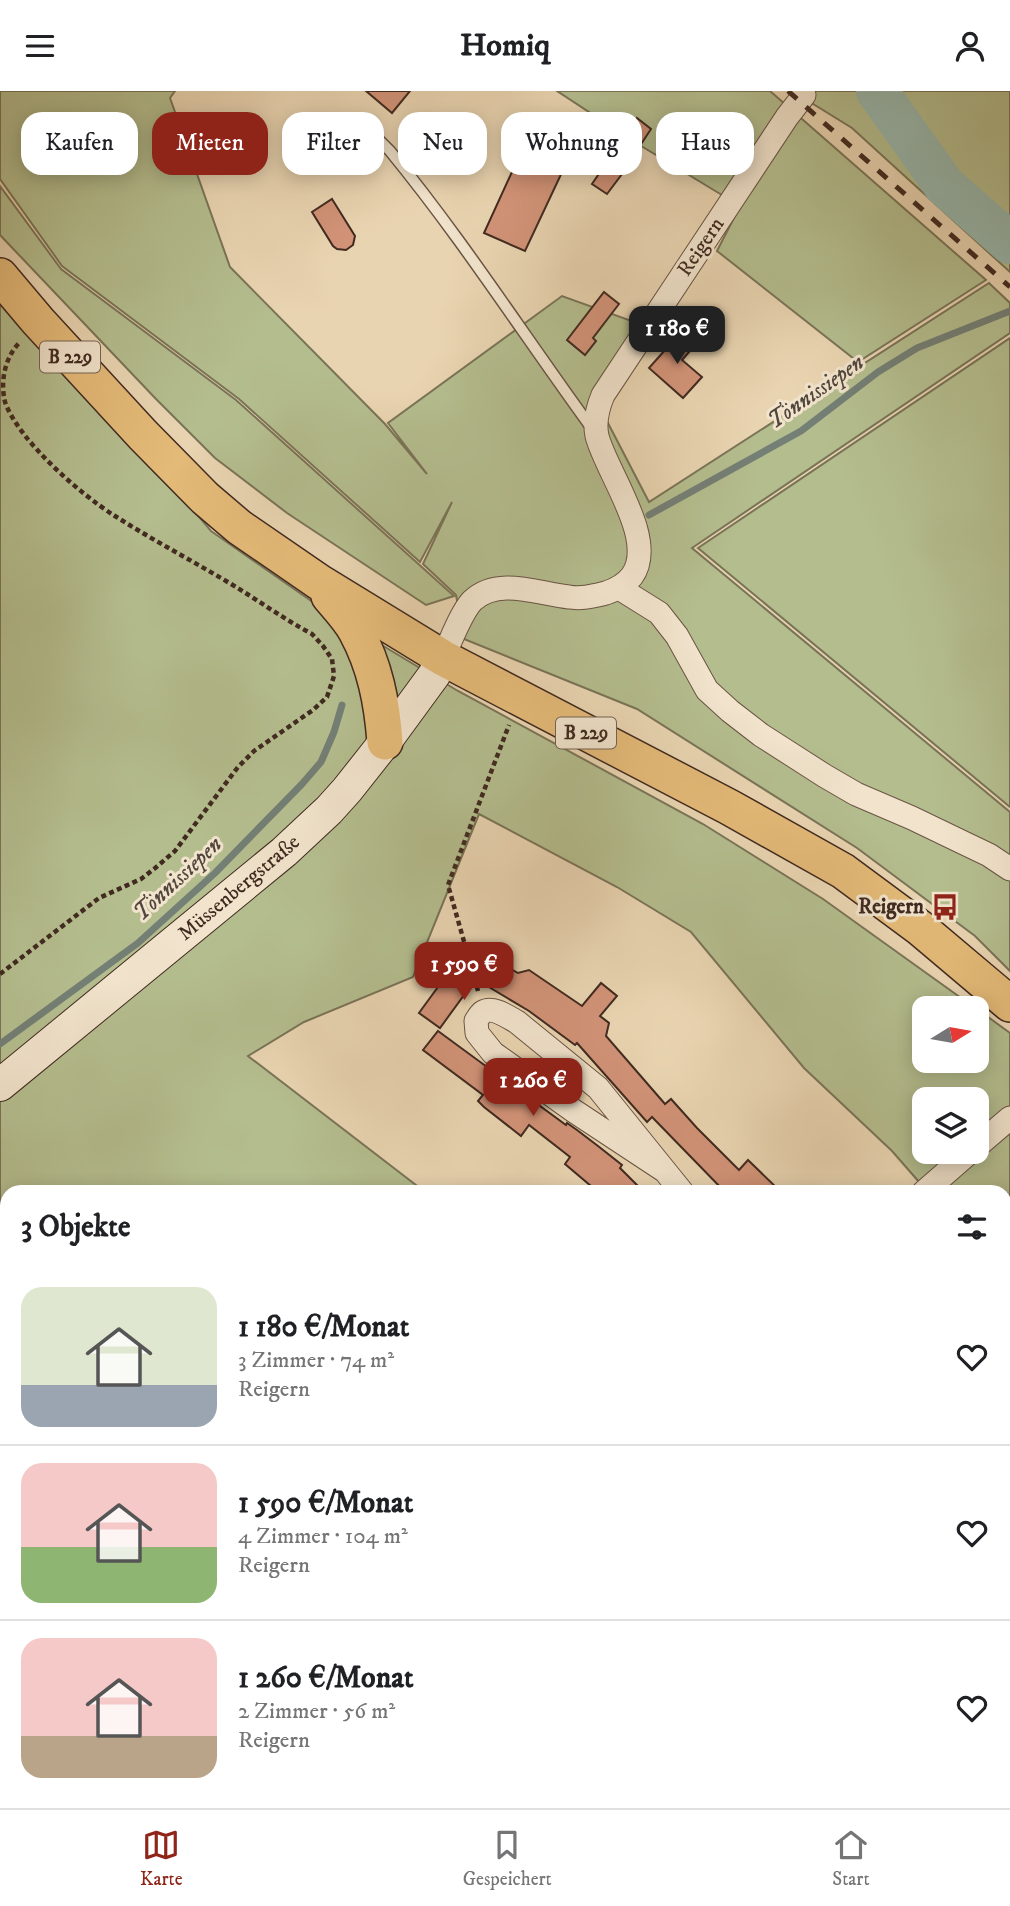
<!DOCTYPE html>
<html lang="de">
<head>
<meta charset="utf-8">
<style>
  body { margin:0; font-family:"IM FELL DW Pica",serif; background:#f6f6f6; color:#202124; height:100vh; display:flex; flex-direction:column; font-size:26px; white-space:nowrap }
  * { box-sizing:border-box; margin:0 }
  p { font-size:23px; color:#757577 }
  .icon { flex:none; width:38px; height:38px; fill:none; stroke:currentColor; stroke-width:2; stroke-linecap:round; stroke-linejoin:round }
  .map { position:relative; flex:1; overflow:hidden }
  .drawer { position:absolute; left:0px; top:1094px; width:1012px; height:625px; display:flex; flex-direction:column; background:#fff; border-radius:21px 21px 0 0; box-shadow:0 4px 18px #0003 }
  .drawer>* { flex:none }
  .banner { position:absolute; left:21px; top:21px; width:970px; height:63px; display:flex; gap:14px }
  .needle { width:46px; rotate:79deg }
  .buttons { position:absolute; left:912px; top:905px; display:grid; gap:14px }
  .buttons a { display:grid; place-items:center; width:77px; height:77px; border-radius:14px; background:#fff; box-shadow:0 4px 18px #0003; font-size:35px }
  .price { position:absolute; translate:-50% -60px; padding:0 16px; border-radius:14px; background:#8f2418; color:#fff; font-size:23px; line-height:46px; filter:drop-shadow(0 2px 4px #0008) }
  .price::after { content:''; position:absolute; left:50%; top:42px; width:21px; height:16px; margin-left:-10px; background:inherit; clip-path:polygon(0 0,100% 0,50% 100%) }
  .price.active { background:#222; color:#fff }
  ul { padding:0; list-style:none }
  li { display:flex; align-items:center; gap:21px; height:175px; padding:0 21px }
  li+li { border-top:2px solid #e0e0e0 }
  li span { display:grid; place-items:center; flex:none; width:196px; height:140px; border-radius:21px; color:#555 }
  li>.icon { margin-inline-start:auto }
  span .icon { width:84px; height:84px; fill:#fffc; stroke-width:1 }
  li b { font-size:30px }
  h2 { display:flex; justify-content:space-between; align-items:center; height:84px; padding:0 21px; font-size:30px }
  .chip { padding:0 24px; border-radius:21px; background:#fff; box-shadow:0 4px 18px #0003; font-size:24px; line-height:63px }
  .chip.active { background:#8f2418; color:#fff }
  header { display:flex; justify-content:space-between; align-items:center; height:91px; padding:0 21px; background:#fff; font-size:32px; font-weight:800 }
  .tabs { display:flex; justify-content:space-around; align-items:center; height:98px; border-top:2px solid #e0e0e0; background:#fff; font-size:19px; color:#757577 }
  .tabs a { display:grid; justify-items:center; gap:4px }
  .tabs .active { color:#8f2418 }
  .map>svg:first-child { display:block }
  .green { fill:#b4bd8e; stroke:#7a7457; stroke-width:2 }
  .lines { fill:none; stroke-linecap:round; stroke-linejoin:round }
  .stream { stroke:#747f75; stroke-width:7 }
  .river { stroke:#97b8ae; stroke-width:42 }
  .building { fill:#d29378; stroke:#402a20; stroke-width:2 }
  .lane-casing { stroke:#6a5444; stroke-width:13 }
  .street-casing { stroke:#6a5444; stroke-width:25 }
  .secondary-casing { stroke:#402a20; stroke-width:34 }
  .primary-casing { stroke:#402a20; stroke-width:38 }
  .path { stroke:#402a20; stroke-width:4.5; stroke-dasharray:5 3.5; stroke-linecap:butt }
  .lane { stroke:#f1e3cc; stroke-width:10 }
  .street { stroke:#f1e3cc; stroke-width:23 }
  .secondary { stroke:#f1e3cc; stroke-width:32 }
  .primary { stroke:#e4ba78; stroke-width:35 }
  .rail { stroke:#402a20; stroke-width:5; stroke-dasharray:12 12; stroke-linecap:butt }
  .labels { text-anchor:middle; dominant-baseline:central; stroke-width:6; stroke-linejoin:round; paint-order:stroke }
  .shield { fill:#f1e3cc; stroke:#756254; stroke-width:2 }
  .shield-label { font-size:19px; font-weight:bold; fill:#402a20 }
  .street-label { font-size:21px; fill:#402a20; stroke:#f1e3cc }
  .poi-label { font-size:21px; font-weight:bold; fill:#402a20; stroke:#f1e3cc; text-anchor:end }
  .water-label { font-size:23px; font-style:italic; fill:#51463c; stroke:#f1e3cc }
</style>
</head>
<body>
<header><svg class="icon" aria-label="menu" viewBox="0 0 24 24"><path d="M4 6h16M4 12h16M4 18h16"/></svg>Homiq<svg class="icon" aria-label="person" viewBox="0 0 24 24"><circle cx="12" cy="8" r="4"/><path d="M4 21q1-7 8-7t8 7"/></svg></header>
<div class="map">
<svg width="1010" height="1717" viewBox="0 0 1010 1717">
  <rect width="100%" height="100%" fill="#e9d4b1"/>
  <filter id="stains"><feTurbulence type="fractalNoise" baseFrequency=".00286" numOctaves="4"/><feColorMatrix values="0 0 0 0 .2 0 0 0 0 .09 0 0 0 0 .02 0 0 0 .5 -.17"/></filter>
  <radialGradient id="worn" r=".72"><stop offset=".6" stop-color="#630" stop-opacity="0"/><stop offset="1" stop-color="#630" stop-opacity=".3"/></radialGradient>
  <g class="green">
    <path d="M0 0H175L170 7 230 176 385 333 427 383 388 332 562 205 640 233 596 309 649 411 989 192 1010 212V242L692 457 1010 721V880L975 845 857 757 637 618 464 548 456 504 423 473 452 411 420 471 239 308 62 175 0 88Z"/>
    <path d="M557 0H770L986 189 858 271 717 160 740 115 633 50Z"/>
    <path d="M799 0H1010V181L852 37 810 11Z"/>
    <path d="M0 95 61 178 236 309 454 505 426 514 287 422 215 367 156 308 0 144Z"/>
    <path d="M0 206 77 282 211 440 327 521 458 600 703 733 823 808 975 917H924V970H976L977 918 1010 942V1017L977 1045 976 1008H924V1060L957 1061 920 1092 892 1060 804 977 691 841 617 796 479 723 413 886 304 931 248 965 425 1101H7V1712H1004V1101H922L1010 1027V1717H0Z"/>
    <path d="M1010 247V716L698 457Z"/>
  </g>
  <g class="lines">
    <g class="stream">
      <path d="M649 424 801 340 878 281 917 257 1010 220"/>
      <path d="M0 953 138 852 215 782 302 693 321 671 334 641 342 614"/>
    </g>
    <path class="river" d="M877 0 944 94 1010 152"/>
  </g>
  <g class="building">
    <path d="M366 0H410L392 22Z"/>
    <path d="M637 27 651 38 630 70 631 71 607 103 592 93Z"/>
    <path d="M332 29 347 40 320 79 305 68Z"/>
    <path d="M522 59 564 77 525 160 484 142Z"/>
    <path d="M332 108 355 145 353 154 346 159 337 158 333 155 312 121Z"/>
    <path d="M604 201 619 213 593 247 596 250 585 264 567 249Z"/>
    <path d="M682 240 696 253 682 269 702 286 683 307 649 277Z"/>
    <path d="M474 857 518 882 529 879 582 915 601 892 617 905 600 925 609 932 606 945 665 1013 671 1008 697 1037 739 1079 748 1069 781 1101H725L652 1026 647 1031 577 952 575 954 529 920 462 880 475 889 440 937 419 922 454 874 462 879Z"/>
    <path d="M438 940 566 1034 567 1032 577 1039 598 1055 622 1074 620 1077 644 1101H598L565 1073 570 1066 529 1034 521 1045 484 1016 478 1010 483 1004 423 959Z"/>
  </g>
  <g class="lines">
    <defs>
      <path id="lane" d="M366 42 380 50 390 60C463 149 525 246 593 339"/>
      <g id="street">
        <path d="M619 497 659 522 677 545 707 599 730 620 761 644 825 685 856 703 912 727 966 753 989 764 1010 778"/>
        <path d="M443 567C450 551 461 522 472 510 498 485 539 503 569 506 582 508 593 505 606 502 615 499 626 493 632 485 658 449 606 381 597 345 594 331 598 316 603 304L787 26 804 4"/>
        <path d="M976 1056 1010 1027"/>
        <path d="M665 1080 574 1020 493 962 477 942 476 930C478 927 480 923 483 921 493 915 508 926 517 931L598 997 682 1101"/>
        <path d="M924 1101 971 1060"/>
      </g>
      <path id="secondary" d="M0 994 284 761 329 719 347 699 385 651 434 584 443 567"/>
      <g id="primary">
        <path d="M0 185 38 230 143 344 205 407 239 436 319 491 443 567 729 716 843 780 920 837 1010 913"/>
        <path d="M329 505C338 516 349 527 356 540 375 575 382 611 385 651"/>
      </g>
    </defs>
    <use href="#lane" class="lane-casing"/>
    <use href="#street" class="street-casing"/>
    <use href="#secondary" class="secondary-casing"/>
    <use href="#primary" class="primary-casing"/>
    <g class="path">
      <path d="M0 883 99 807 141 788 154 778 175 760 238 676 254 660 313 619 327 606 334 585 332 568 323 555 312 543C282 527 255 507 226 490 189 468 151 448 115 425 80 403 19 350 5 311 0 290 5 267 19 252"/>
      <path d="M478 900 448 794 509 634"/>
      <path d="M0 1421 7 1431"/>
      <path d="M1 1717 7 1706"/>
    </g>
    <use href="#lane" class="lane"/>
    <use href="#street" class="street"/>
    <use href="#secondary" class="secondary"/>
    <use href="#primary" class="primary"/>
    <path class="rail" d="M788 0 1010 196"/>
  </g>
  <defs>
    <symbol id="bus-bare" viewBox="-9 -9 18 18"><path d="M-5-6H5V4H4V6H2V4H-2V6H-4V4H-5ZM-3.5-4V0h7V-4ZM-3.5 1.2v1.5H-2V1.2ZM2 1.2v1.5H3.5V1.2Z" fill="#8f2418" stroke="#f1e3cc" stroke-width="2.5" paint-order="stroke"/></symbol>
  </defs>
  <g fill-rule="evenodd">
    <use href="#bus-bare" x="926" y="797" width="38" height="38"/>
  </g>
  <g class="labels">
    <g class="shield">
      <rect x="40" y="250.5" width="60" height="31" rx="5"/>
      <rect x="556" y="626.5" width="60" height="31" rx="5"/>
    </g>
    <g class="shield-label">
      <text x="70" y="266">B 229</text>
      <text x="586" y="642">B 229</text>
    </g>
    <g class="street-label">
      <text transform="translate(701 156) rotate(-56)">Reigern</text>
      <text transform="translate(239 797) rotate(-40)">Müssenbergstraße</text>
    </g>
    <g class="poi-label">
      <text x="924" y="816">Reigern</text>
    </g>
    <g class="water-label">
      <text transform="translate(816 301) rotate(-35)">Tönnissiepen</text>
      <text transform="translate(178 788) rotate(-43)">Tönnissiepen</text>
    </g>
  </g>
  <rect width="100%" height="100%" filter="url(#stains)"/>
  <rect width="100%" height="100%" fill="url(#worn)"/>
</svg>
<div class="buttons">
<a><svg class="needle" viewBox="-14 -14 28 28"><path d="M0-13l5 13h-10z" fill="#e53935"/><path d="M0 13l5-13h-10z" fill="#757577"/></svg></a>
<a><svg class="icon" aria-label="layers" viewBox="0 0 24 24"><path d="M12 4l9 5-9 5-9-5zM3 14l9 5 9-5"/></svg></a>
</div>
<b class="price active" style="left:677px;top:275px">1 180 €</b>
<b class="price" style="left:464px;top:911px">1 590 €</b>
<b class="price" style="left:533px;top:1027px">1 260 €</b>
<div class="banner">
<a class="chip">Kaufen</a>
<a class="chip active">Mieten</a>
<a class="chip">Filter</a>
<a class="chip">Neu</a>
<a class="chip">Wohnung</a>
<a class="chip">Haus</a>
</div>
<section class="drawer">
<h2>3 Objekte<svg class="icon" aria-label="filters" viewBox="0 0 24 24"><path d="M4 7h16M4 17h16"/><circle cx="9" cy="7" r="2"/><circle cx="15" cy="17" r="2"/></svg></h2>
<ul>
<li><span style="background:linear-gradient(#dfe7d0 70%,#9aa5b1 0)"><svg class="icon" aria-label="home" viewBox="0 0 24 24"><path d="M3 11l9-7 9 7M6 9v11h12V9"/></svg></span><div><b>1 180 €/Monat</b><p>3 Zimmer · 74 m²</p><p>Reigern</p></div><svg class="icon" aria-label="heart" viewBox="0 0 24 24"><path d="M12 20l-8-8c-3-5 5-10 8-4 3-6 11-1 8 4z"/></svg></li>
<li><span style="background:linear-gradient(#f6c9c9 60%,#8fb573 0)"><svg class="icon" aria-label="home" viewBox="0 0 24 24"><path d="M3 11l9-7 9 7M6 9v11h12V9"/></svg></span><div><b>1 590 €/Monat</b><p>4 Zimmer · 104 m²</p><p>Reigern</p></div><svg class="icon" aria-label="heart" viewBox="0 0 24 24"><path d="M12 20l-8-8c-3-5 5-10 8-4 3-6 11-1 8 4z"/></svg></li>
<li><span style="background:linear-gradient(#f6c9c9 70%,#b9a48a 0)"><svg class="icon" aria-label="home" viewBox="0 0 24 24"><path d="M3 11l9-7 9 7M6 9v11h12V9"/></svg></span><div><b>1 260 €/Monat</b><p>2 Zimmer · 56 m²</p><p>Reigern</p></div><svg class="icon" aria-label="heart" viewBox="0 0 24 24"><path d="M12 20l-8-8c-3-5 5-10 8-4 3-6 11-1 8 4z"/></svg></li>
</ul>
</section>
</div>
<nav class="tabs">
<a class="active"><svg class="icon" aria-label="map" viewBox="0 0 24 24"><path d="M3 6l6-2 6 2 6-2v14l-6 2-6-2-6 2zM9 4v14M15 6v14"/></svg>Karte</a>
<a><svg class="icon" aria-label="saved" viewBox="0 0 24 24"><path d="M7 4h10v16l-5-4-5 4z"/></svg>Gespeichert</a>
<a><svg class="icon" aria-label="home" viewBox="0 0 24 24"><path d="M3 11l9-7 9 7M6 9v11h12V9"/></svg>Start</a>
</nav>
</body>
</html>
